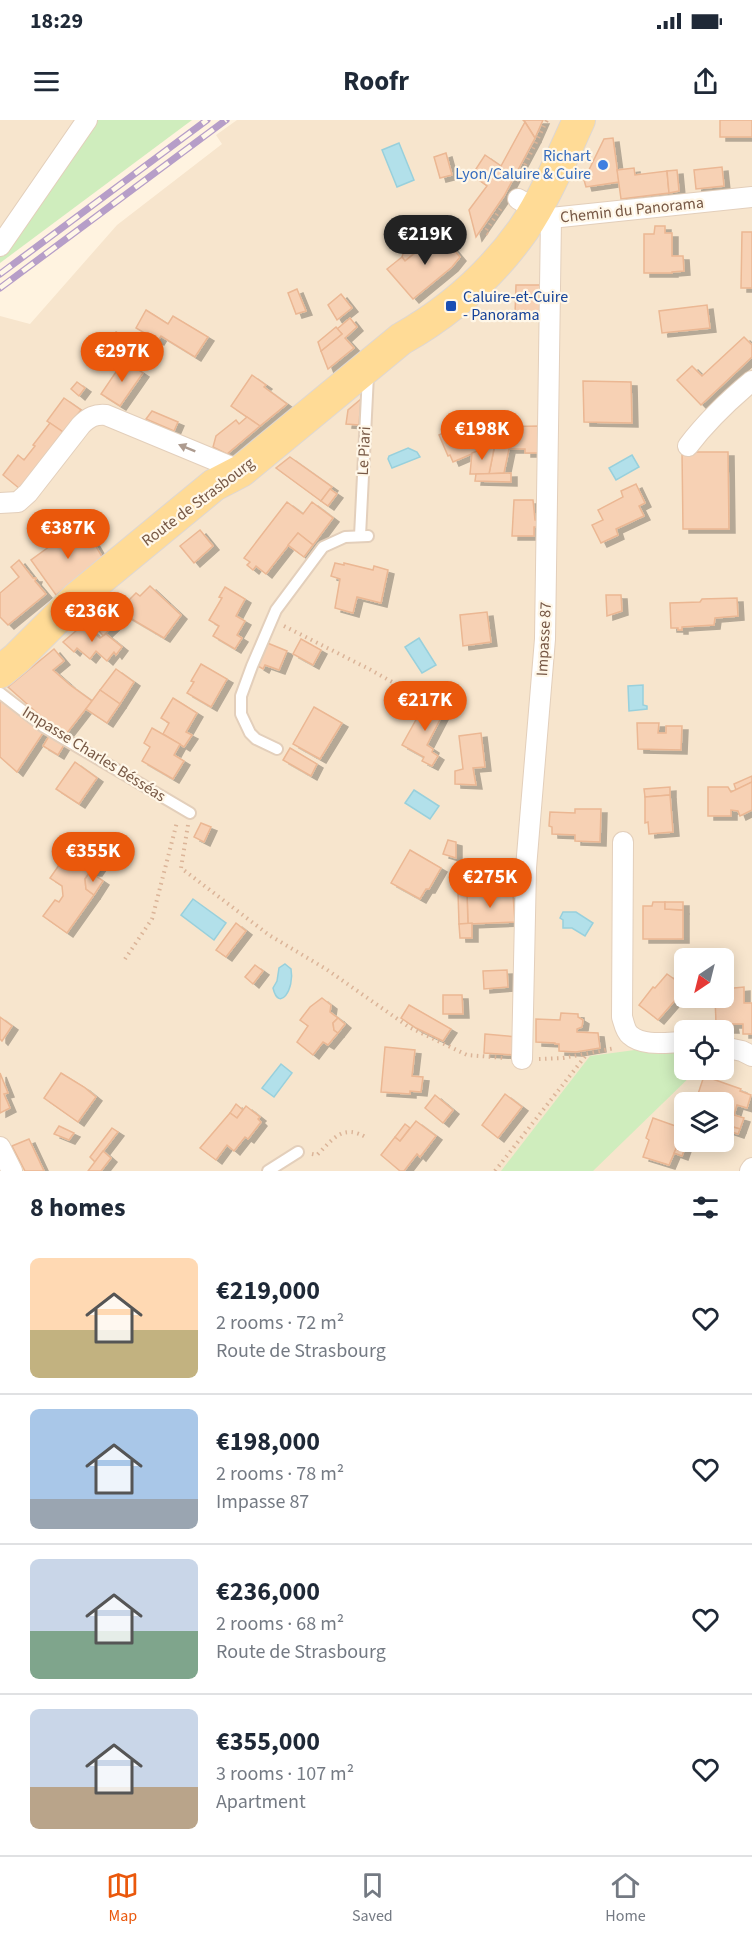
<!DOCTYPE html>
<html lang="en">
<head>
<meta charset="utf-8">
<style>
  body { margin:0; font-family:"Source Sans 3",sans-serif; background:#f6f6f7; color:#1f2937; height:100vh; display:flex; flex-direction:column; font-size:22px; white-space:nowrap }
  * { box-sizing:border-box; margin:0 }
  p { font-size:20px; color:#747a83 }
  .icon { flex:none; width:33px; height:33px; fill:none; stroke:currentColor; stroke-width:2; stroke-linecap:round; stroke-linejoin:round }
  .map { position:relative; height:1051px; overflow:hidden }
  .side { display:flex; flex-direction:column; background:#fff; flex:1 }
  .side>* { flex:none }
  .needle { width:39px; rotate:215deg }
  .tools { position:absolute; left:674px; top:828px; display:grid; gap:12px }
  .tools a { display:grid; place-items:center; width:60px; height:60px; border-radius:9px; background:#fff; box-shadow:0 3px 15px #0003; font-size:30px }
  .price { position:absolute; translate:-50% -51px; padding:0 14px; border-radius:21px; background:#ea580c; color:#fff; font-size:20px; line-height:39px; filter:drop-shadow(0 2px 3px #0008) }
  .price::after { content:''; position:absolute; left:50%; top:36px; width:18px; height:14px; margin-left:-9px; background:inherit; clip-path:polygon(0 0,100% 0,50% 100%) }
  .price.active { background:#222; color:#fff }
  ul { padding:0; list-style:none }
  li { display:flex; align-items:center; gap:18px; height:150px; padding:0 30px }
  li+li { border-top:2px solid #e0e1e3 }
  li span { display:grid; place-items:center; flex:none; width:168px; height:120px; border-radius:9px; color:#555 }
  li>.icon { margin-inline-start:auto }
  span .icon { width:72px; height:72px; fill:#fffc; stroke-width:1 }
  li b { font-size:26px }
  h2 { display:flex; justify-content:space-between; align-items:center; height:72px; padding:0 30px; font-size:26px }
  .status { display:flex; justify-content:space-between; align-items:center; height:42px; padding:0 30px; background:#fff; direction:ltr }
  .status svg { height:16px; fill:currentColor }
  header { display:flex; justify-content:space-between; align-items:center; height:78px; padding:0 30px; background:#fff; font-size:27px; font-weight:700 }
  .menu { display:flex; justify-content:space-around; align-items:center; height:84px; border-top:2px solid #e0e1e3; background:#fff; font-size:16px; color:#747a83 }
  .menu a { display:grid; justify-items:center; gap:3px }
  .menu .active { color:#ea580c }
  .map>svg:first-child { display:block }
  .residential { fill:#f7e5cd; fill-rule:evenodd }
  .green { fill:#cfedbd }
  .water { fill:#b2e0ea; stroke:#98d0dc; stroke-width:1.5 }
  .building { fill:#f7d1b4; stroke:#ebb793; stroke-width:1.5; filter:url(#shadow) }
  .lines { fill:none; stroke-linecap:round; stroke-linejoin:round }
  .service-casing { stroke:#e3cfbb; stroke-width:14 }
  .minor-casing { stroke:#e3cfbb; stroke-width:22 }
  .primary-casing { stroke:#ded7d2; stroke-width:34 }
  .path { stroke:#dbb498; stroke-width:4; stroke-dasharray:1.5 4.5; stroke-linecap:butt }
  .service { stroke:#fff; stroke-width:10 }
  .minor { stroke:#fff; stroke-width:20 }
  .primary { stroke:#ffdb96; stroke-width:32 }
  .rail-casing { stroke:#b69ec8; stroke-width:7 }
  .rail { stroke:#fff7e8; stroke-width:4.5; stroke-dasharray:14; stroke-linecap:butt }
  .oneway { fill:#ad9b8f }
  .shop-dot { fill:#3f7fe0; stroke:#fff7e8; stroke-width:2 }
  .transit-dot { fill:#1a4fb4; stroke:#fff7e8; stroke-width:2 }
  .labels { text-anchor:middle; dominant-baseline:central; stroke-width:4.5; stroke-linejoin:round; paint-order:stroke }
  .shop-label { font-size:16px; fill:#366cbe; stroke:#fff7e8; text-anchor:end }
  .street-label { font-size:16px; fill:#775845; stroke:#fff7e8 }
  .transit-label { font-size:16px; fill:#164399; stroke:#fff7e8; text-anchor:start }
</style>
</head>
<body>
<div class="status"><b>18:29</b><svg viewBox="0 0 49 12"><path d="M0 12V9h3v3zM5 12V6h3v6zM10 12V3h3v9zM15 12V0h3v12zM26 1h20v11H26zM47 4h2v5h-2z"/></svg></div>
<header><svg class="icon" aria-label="menu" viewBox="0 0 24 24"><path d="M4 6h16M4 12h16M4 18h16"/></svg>Roofr<svg class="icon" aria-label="share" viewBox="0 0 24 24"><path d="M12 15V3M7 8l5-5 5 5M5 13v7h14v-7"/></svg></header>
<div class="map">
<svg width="752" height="1051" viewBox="0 0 752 1051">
  <defs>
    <filter id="shadow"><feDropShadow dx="6" dy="4" stdDeviation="0" flood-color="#0004"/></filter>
  </defs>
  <rect width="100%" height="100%" fill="#fff3e0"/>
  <g class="residential">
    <path d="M0 0H85L0 126Z"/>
    <path d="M237 0H752V1051H0V196L30 204 117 105 222 24 216 15ZM684 838H723V878H684ZM684 910H723V950H684ZM684 982H723V1022H684Z"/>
  </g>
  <g class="green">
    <path d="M85 0H192L0 143V126Z"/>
    <path d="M657 927H684V950H697L593 1051H501L590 936Z"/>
  </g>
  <g class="water">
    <path d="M399 23 414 60 397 67 382 30Z"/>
    <path d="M408 328 417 332 420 337 392 348 388 339 389 336Z"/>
    <path d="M632 335 639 347 616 360 609 348Z"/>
    <path d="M419 518 436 545 422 553 405 527Z"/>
    <path d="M643 565V585L647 586V589L629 591 628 566Z"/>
    <path d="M414 670 439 686 430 699 405 683Z"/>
    <path d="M193 779 226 803 214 820 181 795Z"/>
    <path d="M563 792H576L593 803 585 816 572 808H563V800L560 798Z"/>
    <path d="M285 844 291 849C295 869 279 893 273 868L277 861 279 848Z"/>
    <path d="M281 944 292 953 274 977 262 968Z"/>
  </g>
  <g class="building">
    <path d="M523 0H543L535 18 525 2Z"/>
    <rect x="720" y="0" width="32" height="17"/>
    <path d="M525 2 535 18 504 76 476 117 469 90 487 66 472 55 485 35 501 46Z"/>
    <path d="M613 18 619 62 586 67 584 60 604 19Z"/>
    <path d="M446 33 452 55 440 58 434 37Z"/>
    <path d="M722 47 724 66 696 69 694 50Z"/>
    <path d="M634 48 635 55 667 51 669 73 621 79 617 50Z"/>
    <path d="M677 50 679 71 669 73 667 51Z"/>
    <path d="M655 106H665V113H672V136H683L684 151 672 152V153H644V114H654Z"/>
    <path d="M430 111 434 117 405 141 402 137 404 130Z"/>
    <path d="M742 112H752V168H741Z"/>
    <path d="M440 113 460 137 452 147 413 179 387 149 402 137 405 141Z"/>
    <path d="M516 165H545L544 194H515Z"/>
    <path d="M297 169 306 191 296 194 288 173Z"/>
    <path d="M341 174 352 188 337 200 328 185Z"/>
    <path d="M707 185 710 208 662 213 659 191Z"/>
    <path d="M146 190 168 204 173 196 208 217 195 237 161 216 158 221 136 208Z"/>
    <path d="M350 198 357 207 345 218 354 228 328 249 321 231 342 214 337 209Z"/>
    <path d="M336 207 342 214 321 231 318 222Z"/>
    <path d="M116 212 135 224 124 240 105 227Z"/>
    <path d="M744 217 752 225V237L701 285 677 260 692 246 702 256Z"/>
    <path d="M124 240 143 253 120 286 101 274Z"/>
    <path d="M252 255 266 265 264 267 287 284 260 306 231 286Z"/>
    <path d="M583 261 631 262 632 303 584 302Z"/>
    <path d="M77 262 85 268 79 276 71 269Z"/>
    <path d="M64 278 81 290 63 312 47 301Z"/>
    <path d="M361 279 359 305 346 304 348 290Z"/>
    <path d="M152 291 178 302 174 311 146 299Z"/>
    <path d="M247 297 260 306 227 334 213 327 216 316 236 300 239 304Z"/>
    <path d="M50 303 63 312 20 369 3 355 18 335 24 340 35 326 33 325Z"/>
    <path d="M466 303 473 320 479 317 476 313 487 308 489 312 495 310V324L453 342 450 335 448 336 439 315Z"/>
    <path d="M539 306 540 333H525V329H509L504 353 489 354 495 324V307Z"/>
    <path d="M495 324 489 354H470L472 333Z"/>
    <path d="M682 332H728L729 409H683Z"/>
    <path d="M290 337 332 367 321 381 276 348Z"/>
    <path d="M511 353V362L475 361 476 354Z"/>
    <path d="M636 364 645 383 639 386 644 396 616 409 618 415 601 423 592 405 603 400 598 390 623 377 621 371Z"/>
    <path d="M330 369 337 374 328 386 321 381Z"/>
    <path d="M514 380H533L535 400H540V407H534V416H512Z"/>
    <path d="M287 382 303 394 312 382 333 398 313 425 298 413 266 454 256 446 253 450 247 445 250 442 244 438Z"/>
    <path d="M79 405 94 423 104 440 56 475 31 440Z"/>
    <path d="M200 410 213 426 194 443 180 426Z"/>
    <path d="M298 413 313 425 304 437 288 425Z"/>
    <path d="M19 440 33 458H36L35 461 46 474 8 505 0 497V473L19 457 11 447Z"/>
    <path d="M335 443 344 445V443L373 450 374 446 388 450 381 483 357 477 353 493 335 488 340 459 331 456Z"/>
    <path d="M150 466 181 495 164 518 125 495 103 516 90 499 110 483 116 489 122 484 123 486 136 473 140 476Z"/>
    <path d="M225 467 245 479 236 496 245 501 237 515 242 518 235 529 213 516 219 506 209 500 222 478 219 477Z"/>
    <path d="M606 475H621L622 491 607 496Z"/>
    <path d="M737 478 738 496 715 498 714 505 682 507V510H678V508H671L670 483 700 482 702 479Z"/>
    <path d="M487 492 491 522 463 526 460 495Z"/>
    <path d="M84 504 100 518 106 514 122 527 116 535 114 532 107 541 96 531 90 539 77 528 74 532 63 522Z"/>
    <path d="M301 519 321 530 313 545 293 534Z"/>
    <path d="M265 522 287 531 279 550 265 545 263 549 258 546V538Z"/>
    <path d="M54 529 64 541 53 550 70 565 92 581 67 613 45 600 8 567Z"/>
    <path d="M201 544 227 559 211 587 187 573 194 562 191 561Z"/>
    <path d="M116 549 134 562 120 584 100 570Z"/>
    <path d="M100 570 120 584 107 603 86 589Z"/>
    <path d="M0 576 43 613 17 652 0 637Z"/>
    <path d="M173 578 197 593 186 612 192 615 184 627 163 614 169 603 161 598Z"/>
    <path d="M427 580 445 590 427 625 433 629 432 632 438 636 432 646 422 641 424 637 402 625Z"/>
    <path d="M314 587 342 603 320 639 293 624Z"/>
    <path d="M637 603H659L658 613H666V606H682L681 630 638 629Z"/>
    <path d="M152 608 180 624 174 635 184 641 173 659 142 641 150 627 144 623Z"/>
    <path d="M481 613 485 647 473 648 476 665 455 664V651L463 649 459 616Z"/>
    <path d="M49 616 64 625 58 635 43 626Z"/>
    <path d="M290 628 317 644 311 656 283 640Z"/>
    <path d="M75 642 97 658 79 684 56 669Z"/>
    <path d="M752 656V662L736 670 734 664Z"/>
    <path d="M752 662V690L740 696 738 691 731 690V696H708V667H728L731 672Z"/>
    <path d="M670 667V675L645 677 644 669Z"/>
    <path d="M670 675 673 712 649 714 648 702 645 703V677Z"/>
    <path d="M575 689H601L600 722 575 721V715L552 714V707L549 706 550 692 575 693Z"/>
    <path d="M201 703 211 707 204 722 194 717Z"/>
    <path d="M91 717 111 731 107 736 87 721Z"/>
    <path d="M448 720 456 722V738L443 734Z"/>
    <path d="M87 721 107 736 96 752H90L85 759 86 769 94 775 67 813 43 796 55 780 59 782 63 776 62 766 50 758 66 735 74 741Z"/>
    <path d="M410 730 441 748 429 769H426L420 779 391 763Z"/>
    <path d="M90 752 103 761 94 775 86 769 85 759Z"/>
    <path d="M467 772H479L480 775H513L515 802 468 804Z"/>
    <path d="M458 773H467L468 804H459Z"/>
    <path d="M653 782H665V789L683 790V819H643V786H652Z"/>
    <path d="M665 782H683V790L665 789Z"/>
    <path d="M236 803 246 811 226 837 216 830Z"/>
    <path d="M472 803V818H460L459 804Z"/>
    <path d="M255 845 263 851 253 864 245 857Z"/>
    <path d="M507 850 508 867 484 869 483 851Z"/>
    <path d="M667 854 684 866V870L658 900 639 885 653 867 655 868Z"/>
    <path d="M744 867V883H752V914H743V904H732L733 909H725V903H716L715 878H723V869Z"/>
    <path d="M443 875H462L463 894H443Z"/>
    <path d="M322 878 331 885 330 892 338 898 333 903 334 910 338 913 328 925 323 922 313 935 297 922 308 906 300 900 310 887Z"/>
    <path d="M409 885 451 909 443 921 416 908 401 898Z"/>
    <path d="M561 893 578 894V897L583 900 582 907 577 909V912L598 913 600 928 576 932 559 931V924H555V923L536 922V899L560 900Z"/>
    <path d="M0 897 12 906 2 921 0 919Z"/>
    <path d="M338 898 345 904 338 913 334 910 333 903Z"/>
    <path d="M485 914 517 917 515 935 484 933Z"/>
    <path d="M385 927 415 930 412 956 423 957 421 972 410 971V974L381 972Z"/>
    <path d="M0 953 8 973 4 974 10 988 0 993Z"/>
    <path d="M61 953 84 967 96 977 78 1002 44 978Z"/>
    <path d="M704 956 741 969 740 971 751 975 747 988 737 985 734 995 744 998 740 1009 723 1004 725 992 723 991V982H714L697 977Z"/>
    <path d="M505 974 522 987 498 1018 482 1005Z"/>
    <path d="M435 975 453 990 443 1003 425 988Z"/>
    <path d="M236 984 243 990 237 998 230 993Z"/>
    <path d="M246 986 260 997 258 999 261 1002 248 1019 245 1017 234 1031 227 1025 216 1040 200 1028 230 993 237 998Z"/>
    <path d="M653 998 684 1009 679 1030 676 1029 669 1045 643 1037 649 1020 646 1018Z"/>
    <path d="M416 1001 436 1016 420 1037 417 1034 404 1051H400L381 1035 395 1017 400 1021Z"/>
    <path d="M405 1004 410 1008 400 1021 395 1017Z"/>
    <path d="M723 1004 740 1009 738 1014 723 1009Z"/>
    <path d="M59 1006 74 1013 69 1020 54 1014Z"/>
    <path d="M112 1008 118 1012 95 1042 90 1037Z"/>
    <path d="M684 1014V1022H687L682 1036 674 1033 676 1029 679 1030Z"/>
    <path d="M29 1019 44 1051H25L12 1026Z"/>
    <path d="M103 1031 111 1038 101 1051H88Z"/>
  </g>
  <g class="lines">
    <defs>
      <g id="service">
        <path d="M360 416 368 255"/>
        <path d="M0 573 44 607 190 693"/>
        <path d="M277 629 256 619 250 613 241 594V576L252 546 276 490 323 427 345 417 368 416"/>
        <path d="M268 1051 298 1032"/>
      </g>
      <g id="minor">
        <path d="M518 79 551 98 752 77"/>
        <path d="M0 126 87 0"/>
        <path d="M688 326C707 301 728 281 752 261"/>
        <path d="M0 383 18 382 28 373 81 305C89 297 95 294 106 295L241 351"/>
        <path d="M623 722 622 897C624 903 625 911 630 915 643 927 669 922 684 922"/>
        <path d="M723 927 742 931 752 936"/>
        <path d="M522 939 526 748 545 519 551 98"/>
        <path d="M0 1027 12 1051"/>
        <path d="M750 1051 752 1048"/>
      </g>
      <path id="primary" d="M0 552 17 538 77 478 214 365 241 351 401 219C449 192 491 155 523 110 546 76 562 37 579 0"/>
    </defs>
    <use href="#service" class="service-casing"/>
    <use href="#minor" class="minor-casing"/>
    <use href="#primary" class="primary-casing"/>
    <g class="path">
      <path d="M517 61 547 0"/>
      <path d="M488 114 485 112 501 88"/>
      <path d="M284 506 369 549 403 568"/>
      <path d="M188 705 181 748 269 815 326 849 409 907 467 935 505 938"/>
      <path d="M125 839 152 799 177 702"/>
      <path d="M539 939 563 938 615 928"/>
      <path d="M312 1034 317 1035C333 1019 343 1003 367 1018"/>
      <path d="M495 1051 587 934"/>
    </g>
    <use href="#service" class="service"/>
    <use href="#minor" class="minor"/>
    <use href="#primary" class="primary"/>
    <defs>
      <g id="rail">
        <path d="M0 154 207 0"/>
        <path d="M0 168 226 0"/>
      </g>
    </defs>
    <use href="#rail" class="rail-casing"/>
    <use href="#rail" class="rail"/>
  </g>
  <defs><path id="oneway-solid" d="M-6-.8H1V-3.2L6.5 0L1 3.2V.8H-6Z" transform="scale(1.5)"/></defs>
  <use class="oneway" href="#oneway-solid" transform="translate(187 328) rotate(-158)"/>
  <circle class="shop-dot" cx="603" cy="45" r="6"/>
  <rect class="transit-dot" x="445" y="180" width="12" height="12" rx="3"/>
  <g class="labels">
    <g class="shop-label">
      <text x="591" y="36">Richart<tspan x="591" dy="18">Lyon/Caluire &amp; Cuire</tspan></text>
    </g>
    <g class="street-label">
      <text transform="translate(632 90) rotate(-6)">Chemin du Panorama</text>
      <text transform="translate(364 331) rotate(-87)">Le Piari</text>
      <text transform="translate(198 382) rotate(-37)">Route de Strasbourg</text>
      <text transform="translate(544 519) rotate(-87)">Impasse 87</text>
      <text transform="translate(94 634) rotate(32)">Impasse Charles Bésséas</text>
    </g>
    <g class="transit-label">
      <text x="463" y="177">Caluire-et-Cuire<tspan x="463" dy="18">- Panorama</tspan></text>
    </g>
  </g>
</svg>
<div class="tools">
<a><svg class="needle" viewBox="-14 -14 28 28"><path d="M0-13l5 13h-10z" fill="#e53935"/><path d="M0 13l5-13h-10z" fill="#747a83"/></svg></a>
<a><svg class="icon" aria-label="locate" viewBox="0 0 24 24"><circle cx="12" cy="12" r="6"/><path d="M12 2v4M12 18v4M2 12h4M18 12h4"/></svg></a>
<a><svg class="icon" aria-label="layers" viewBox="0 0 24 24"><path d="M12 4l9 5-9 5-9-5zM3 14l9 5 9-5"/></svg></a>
</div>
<b class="price active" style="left:425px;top:146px">€219K</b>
<b class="price" style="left:122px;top:263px">€297K</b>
<b class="price" style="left:482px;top:341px">€198K</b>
<b class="price" style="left:68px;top:440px">€387K</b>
<b class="price" style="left:92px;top:523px">€236K</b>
<b class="price" style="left:425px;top:612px">€217K</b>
<b class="price" style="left:93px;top:763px">€355K</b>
<b class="price" style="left:490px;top:789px">€275K</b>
</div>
<section class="side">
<h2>8 homes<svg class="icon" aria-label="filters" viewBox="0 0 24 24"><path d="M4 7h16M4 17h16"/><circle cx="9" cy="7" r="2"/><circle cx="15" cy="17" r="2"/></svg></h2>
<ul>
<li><span style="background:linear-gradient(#ffd9b3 60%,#c2b280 0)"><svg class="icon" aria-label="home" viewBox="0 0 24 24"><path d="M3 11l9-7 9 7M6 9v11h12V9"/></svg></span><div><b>€219,000</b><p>2 rooms · 72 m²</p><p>Route de Strasbourg</p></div><svg class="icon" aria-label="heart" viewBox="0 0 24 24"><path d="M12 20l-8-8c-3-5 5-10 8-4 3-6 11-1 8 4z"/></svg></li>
<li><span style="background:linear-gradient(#a9c7e8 75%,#9aa5b1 0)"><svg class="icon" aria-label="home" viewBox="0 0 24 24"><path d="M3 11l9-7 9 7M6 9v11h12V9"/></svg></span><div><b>€198,000</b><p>2 rooms · 78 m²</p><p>Impasse 87</p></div><svg class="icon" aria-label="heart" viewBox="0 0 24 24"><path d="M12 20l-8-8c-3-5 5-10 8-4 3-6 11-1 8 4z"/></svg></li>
<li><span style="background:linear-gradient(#c9d6e8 60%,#7fa58c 0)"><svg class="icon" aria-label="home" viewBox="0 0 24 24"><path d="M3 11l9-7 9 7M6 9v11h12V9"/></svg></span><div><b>€236,000</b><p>2 rooms · 68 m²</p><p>Route de Strasbourg</p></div><svg class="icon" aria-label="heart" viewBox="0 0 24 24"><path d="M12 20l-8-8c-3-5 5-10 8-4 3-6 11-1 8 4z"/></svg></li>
<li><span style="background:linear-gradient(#c9d6e8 65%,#b9a48a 0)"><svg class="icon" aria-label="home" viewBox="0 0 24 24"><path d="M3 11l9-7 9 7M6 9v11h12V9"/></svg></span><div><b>€355,000</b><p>3 rooms · 107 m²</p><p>Apartment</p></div><svg class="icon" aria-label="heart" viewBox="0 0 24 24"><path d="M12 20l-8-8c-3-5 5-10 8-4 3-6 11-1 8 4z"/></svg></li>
</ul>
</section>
<nav class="menu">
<a class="active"><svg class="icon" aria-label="map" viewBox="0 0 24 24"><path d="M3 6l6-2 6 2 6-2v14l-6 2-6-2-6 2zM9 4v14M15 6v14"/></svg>Map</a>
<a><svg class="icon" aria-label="saved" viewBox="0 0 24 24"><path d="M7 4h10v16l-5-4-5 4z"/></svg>Saved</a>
<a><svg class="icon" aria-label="home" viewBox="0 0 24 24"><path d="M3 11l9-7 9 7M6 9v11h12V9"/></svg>Home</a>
</nav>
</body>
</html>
